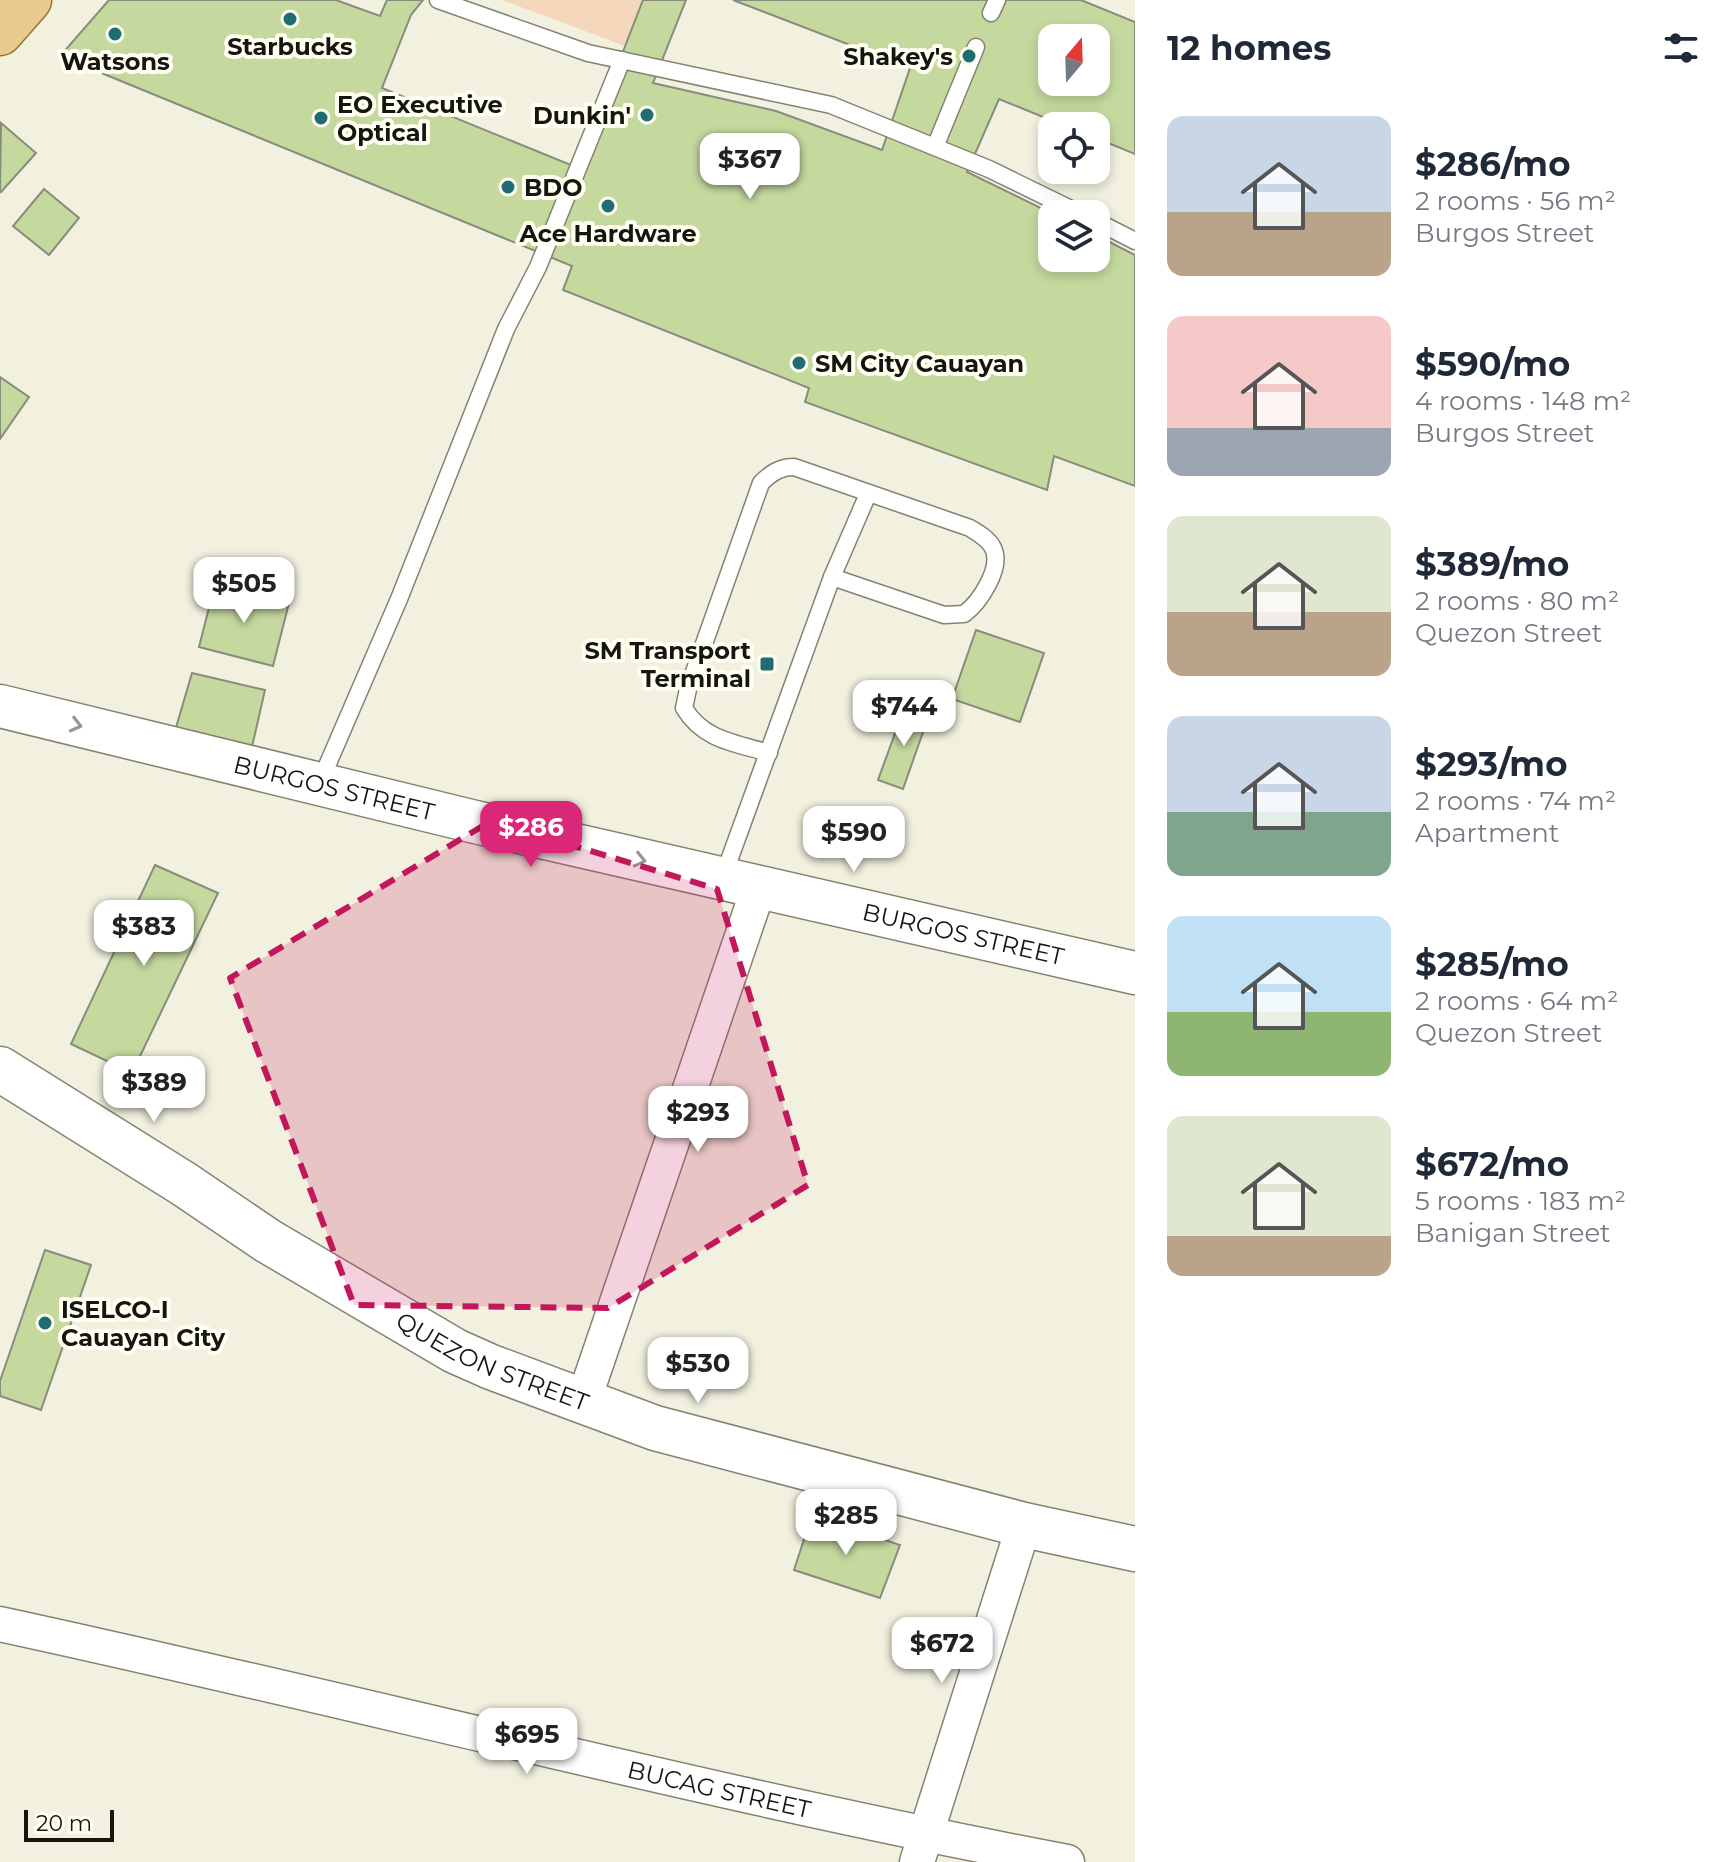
<!DOCTYPE html>
<html lang="en">
<head>
<meta charset="utf-8">
<style>
  body { margin:0; font-family:Montserrat,sans-serif; background:#f2f2f3; color:#1f2937; height:100vh; display:flex; flex-direction:column; font-size:30px; white-space:nowrap }
  * { box-sizing:border-box; margin:0 }
  p { font-size:26px; color:#747a83 }
  .icon { flex:none; width:44px; height:44px; fill:none; stroke:currentColor; stroke-width:2; stroke-linecap:round; stroke-linejoin:round }
  .map { position:relative; flex:1; overflow:hidden }
  .drawer { display:flex; flex-direction:column; background:#fff; width:600px }
  .drawer>* { flex:none }
  .needle { width:52px; rotate:19deg }
  .controls { position:absolute; left:1038px; top:24px; display:grid; gap:16px }
  .controls a { display:grid; place-items:center; width:72px; height:72px; border-radius:16px; background:#fff; box-shadow:0 4px 12px #0003; font-size:40px }
  .scale { position:absolute; left:24px; bottom:20px; width:90px; box-sizing:border-box; padding-left:8px; border:4px solid #161610; border-top:0; font-size:22px; line-height:28px; white-space:nowrap; color:#161610; -webkit-text-stroke:6px #fffef0; paint-order:stroke }
  .price { position:absolute; translate:-50% -68px; padding:0 18px; border-radius:16px; background:#fff; color:#222; font-size:26px; line-height:52px; filter:drop-shadow(0 2px 4px #0008) }
  .price::after { content:''; position:absolute; left:50%; top:48px; width:24px; height:18px; margin-left:-12px; background:inherit; clip-path:polygon(0 0,100% 0,50% 100%) }
  .price.on { background:#db2777; color:#fff }
  ul { padding:0; list-style:none }
  li { display:flex; align-items:center; gap:24px; height:200px; padding:0 32px }
  li span { display:grid; place-items:center; flex:none; width:224px; height:160px; border-radius:16px; color:#555 }
  li>.icon { margin-inline-start:auto }
  span .icon { width:96px; height:96px; fill:#fffc; stroke-width:1 }
  li b { font-size:34px }
  h2 { display:flex; justify-content:space-between; align-items:center; height:96px; padding:0 32px; font-size:34px }
  main { display:flex; flex:1; min-height:0 }
  .map>svg:first-child { display:block }
  .green { fill:#f4d6bb }
  .building { fill:#c5d99f; stroke:#878c7d; stroke-width:2; fill-rule:evenodd }
  .lines { fill:none; stroke-linecap:round; stroke-linejoin:round }
  .service-casing { stroke:#848372; stroke-width:19 }
  .minor-casing { stroke:#848372; stroke-width:37 }
  .tertiary-casing { stroke:#848372; stroke-width:45 }
  .secondary-casing { stroke:#848372; stroke-width:47 }
  .primary-casing { stroke:#947530; stroke-width:47 }
  .service { stroke:#fff; stroke-width:16 }
  .minor { stroke:#fff; stroke-width:34 }
  .tertiary { stroke:#fff; stroke-width:42 }
  .secondary { stroke:#fff; stroke-width:44 }
  .primary { stroke:#e8cb8d; stroke-width:44 }
  .oneway { stroke:#969693 }
  .marked { fill:#c2185b; fill-opacity:0.2; stroke:#c2185b; stroke-width:6; stroke-dasharray:16 10; stroke-linejoin:round }
  .poi-dot { fill:#206c73; stroke:#fffef0; stroke-width:3 }
  .labels { text-anchor:middle; dominant-baseline:central; stroke-width:8; stroke-linejoin:round; paint-order:stroke }
  .poi-label { font-size:24px; font-weight:bold; fill:#161610; stroke:#fffef0; text-anchor:start }
  .street-label { font-size:24px; fill:#161610; stroke:#fffef0 }
</style>
</head>
<body>
<main>
<div class="map">
<svg width="1135" height="1862" viewBox="0 0 1135 1862">
  <rect width="100%" height="100%" fill="#f2f1df"/>
  <path class="green" d="M502 0H643L625 46Z"/>
  <g class="building">
    <path d="M109 0H336L380 16 387 0H423L411 15 382 88 578 168 643 0H686L653 83 776 111 882 150 910 68 733 0H1081L1135 22V154L1096 138V126H1065L999 99 967 172 1053 214 1052 258H1096V235L1135 255V486L1054 456 1047 490 805 402 809 388 563 290 572 266 60 56ZM1052 38H1096V82H1052Z"/>
    <path d="M1 123 36 153 1 192 0 191Z"/>
    <path d="M44 189 79 218 49 255 13 226Z"/>
    <path d="M0 377 29 397 0 439Z"/>
    <path d="M215 584 289 603 273 666 199 647Z"/>
    <path d="M976 630 1044 653 1020 722 952 699Z"/>
    <path d="M192 673 265 690 251 751 175 731Z"/>
    <path d="M905 706 929 715 903 789 878 780Z"/>
    <path d="M155 865 218 893 132 1073 71 1044Z"/>
    <path d="M45 1250 91 1265 41 1410 0 1396V1381Z"/>
    <path d="M812 1515 900 1545 880 1598 794 1570Z"/>
  </g>
  <g class="lines">
    <defs>
      <g id="service">
        <path d="M438 0 588 53 831 105 989 169 1081 214"/>
        <path d="M991 13 997 0"/>
        <path d="M935 147 976 47"/>
        <path d="M1096 221 1135 241"/>
        <path d="M769 753C735 743 703 740 684 708L688 689 761 483C771 473 780 467 794 467L970 528C978 533 989 539 993 548 1003 568 979 603 964 614L944 615 832 577"/>
        <path d="M320 782 399 599 506 329 538 267 622 60"/>
        <path d="M723 877 832 577 868 494"/>
      </g>
      <g id="minor">
        <path d="M583 1402 759 887"/>
        <path id="s1" d="M0 1624C356 1701 709 1794 1067 1862"/>
        <path d="M917 1862 1024 1525"/>
      </g>
      <g id="tertiary">
        <path id="s2" d="M0 706 471 821 1135 973"/>
      </g>
      <g id="secondary">
        <path id="s3" d="M0 1069 184 1184 268 1241 455 1351 491 1367 655 1428 1024 1525 1135 1549"/>
      </g>
      <path id="primary" d="M0 33 29 0"/>
    </defs>
    <use href="#service" class="service-casing"/>
    <use href="#minor" class="minor-casing"/>
    <use href="#tertiary" class="tertiary-casing"/>
    <use href="#secondary" class="secondary-casing"/>
    <use href="#primary" class="primary-casing"/>
    <use href="#service" class="service"/>
    <use href="#minor" class="minor"/>
    <use href="#tertiary" class="tertiary"/>
    <use href="#secondary" class="secondary"/>
    <use href="#primary" class="primary"/>
  </g>
  <defs><path id="oneway-chevron" d="M-2-3.5L2.5 0L-2 3.5" fill="none" stroke-width="1.6" stroke-linecap="round" stroke-linejoin="round" transform="scale(2)"/></defs>
  <g class="oneway">
    <use href="#oneway-chevron" transform="translate(76 725) rotate(14)"/>
    <use href="#oneway-chevron" transform="translate(640 860) rotate(13)"/>
  </g>
  <path class="marked" d="M491 821 717 889 808 1185 608 1308 354 1305 230 978Z"/>
  <g class="poi-dot">
    <circle cx="290" cy="19" r="8"/>
    <circle cx="115" cy="34" r="8"/>
    <circle cx="969" cy="56" r="8"/>
    <circle cx="647" cy="115" r="8"/>
    <circle cx="321" cy="118" r="8"/>
    <circle cx="508" cy="187" r="8"/>
    <circle cx="608" cy="206" r="8"/>
    <circle cx="799" cy="363" r="8"/>
    <rect x="759" y="656" width="16" height="16" rx="4"/>
    <circle cx="45" cy="1323" r="8"/>
  </g>
  <g class="labels">
    <g class="poi-label">
      <text x="290" y="46" text-anchor="middle">Starbucks</text>
      <text x="953" y="56" text-anchor="end">Shakey's</text>
      <text x="115" y="61" text-anchor="middle">Watsons</text>
      <text x="337" y="104">EO Executive<tspan x="337" dy="28">Optical</tspan></text>
      <text x="631" y="115" text-anchor="end">Dunkin'</text>
      <text x="524" y="187">BDO</text>
      <text x="608" y="233" text-anchor="middle">Ace Hardware</text>
      <text x="815" y="363">SM City Cauayan</text>
      <text x="751" y="650" text-anchor="end">SM Transport<tspan x="751" dy="28">Terminal</tspan></text>
      <text x="61" y="1309">ISELCO-I<tspan x="61" dy="28">Cauayan City</tspan></text>
    </g>
    <g class="street-label">
      <text stroke="none"><textPath href="#s2" startOffset="344">BURGOS STREET</textPath></text>
      <text stroke="none"><textPath href="#s2" startOffset="990">BURGOS STREET</textPath></text>
      <text stroke="none"><textPath href="#s3" startOffset="574">QUEZON STREET</textPath></text>
      <text stroke="none"><textPath href="#s1" startOffset="738">BUCAG STREET</textPath></text>
    </g>
  </g>
</svg>
<div class="controls">
<a><svg class="needle" viewBox="-14 -14 28 28"><path d="M0-13l5 13h-10z" fill="#e53935"/><path d="M0 13l5-13h-10z" fill="#747a83"/></svg></a>
<a><svg class="icon" aria-label="locate" viewBox="0 0 24 24"><circle cx="12" cy="12" r="6"/><path d="M12 2v4M12 18v4M2 12h4M18 12h4"/></svg></a>
<a><svg class="icon" aria-label="layers" viewBox="0 0 24 24"><path d="M12 4l9 5-9 5-9-5zM3 14l9 5 9-5"/></svg></a>
</div>
<div class="scale">20 m</div>
<b class="price" style="left:750px;top:201px">$367</b>
<b class="price" style="left:244px;top:625px">$505</b>
<b class="price" style="left:904px;top:748px">$744</b>
<b class="price on" style="left:531px;top:869px">$286</b>
<b class="price" style="left:854px;top:874px">$590</b>
<b class="price" style="left:144px;top:968px">$383</b>
<b class="price" style="left:154px;top:1124px">$389</b>
<b class="price" style="left:698px;top:1154px">$293</b>
<b class="price" style="left:698px;top:1405px">$530</b>
<b class="price" style="left:846px;top:1557px">$285</b>
<b class="price" style="left:942px;top:1685px">$672</b>
<b class="price" style="left:527px;top:1776px">$695</b>
</div>
<section class="drawer">
<h2>12 homes<svg class="icon" aria-label="filters" viewBox="0 0 24 24"><path d="M4 7h16M4 17h16"/><circle cx="9" cy="7" r="2"/><circle cx="15" cy="17" r="2"/></svg></h2>
<ul>
<li><span style="background:linear-gradient(#c9d6e8 60%,#b9a48a 0)"><svg class="icon" aria-label="home" viewBox="0 0 24 24"><path d="M3 11l9-7 9 7M6 9v11h12V9"/></svg></span><div><b>$286/mo</b><p>2 rooms · 56 m²</p><p>Burgos Street</p></div></li>
<li><span style="background:linear-gradient(#f6c9c9 70%,#9aa5b1 0)"><svg class="icon" aria-label="home" viewBox="0 0 24 24"><path d="M3 11l9-7 9 7M6 9v11h12V9"/></svg></span><div><b>$590/mo</b><p>4 rooms · 148 m²</p><p>Burgos Street</p></div></li>
<li><span style="background:linear-gradient(#dfe7d0 60%,#b9a48a 0)"><svg class="icon" aria-label="home" viewBox="0 0 24 24"><path d="M3 11l9-7 9 7M6 9v11h12V9"/></svg></span><div><b>$389/mo</b><p>2 rooms · 80 m²</p><p>Quezon Street</p></div></li>
<li><span style="background:linear-gradient(#c9d6e8 60%,#7fa58c 0)"><svg class="icon" aria-label="home" viewBox="0 0 24 24"><path d="M3 11l9-7 9 7M6 9v11h12V9"/></svg></span><div><b>$293/mo</b><p>2 rooms · 74 m²</p><p>Apartment</p></div></li>
<li><span style="background:linear-gradient(#bfe0f5 60%,#8fb573 0)"><svg class="icon" aria-label="home" viewBox="0 0 24 24"><path d="M3 11l9-7 9 7M6 9v11h12V9"/></svg></span><div><b>$285/mo</b><p>2 rooms · 64 m²</p><p>Quezon Street</p></div></li>
<li><span style="background:linear-gradient(#dfe7d0 75%,#b9a48a 0)"><svg class="icon" aria-label="home" viewBox="0 0 24 24"><path d="M3 11l9-7 9 7M6 9v11h12V9"/></svg></span><div><b>$672/mo</b><p>5 rooms · 183 m²</p><p>Banigan Street</p></div></li>
</ul>
</section>
</main>
</body>
</html>
